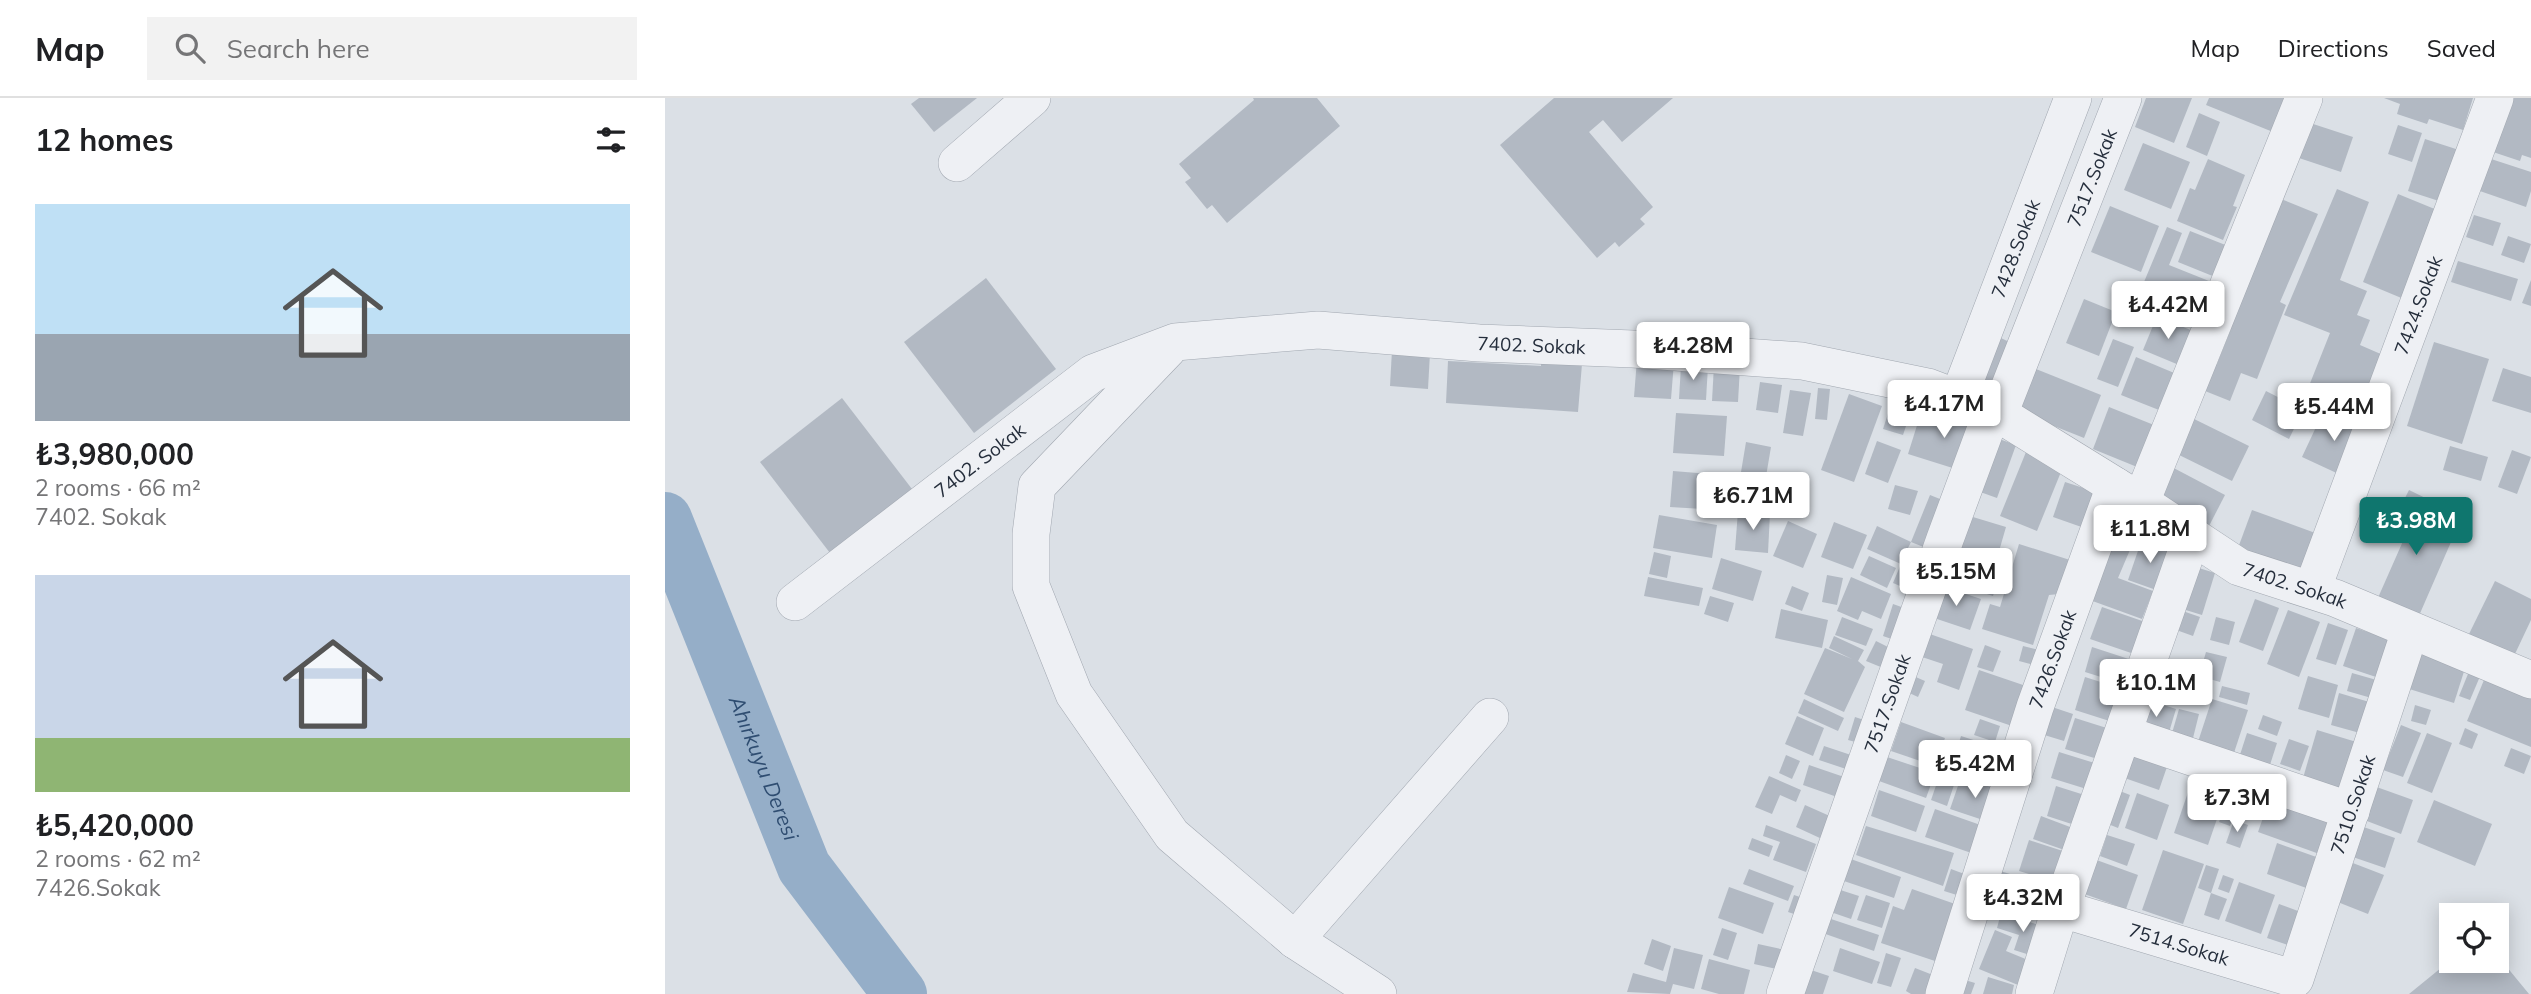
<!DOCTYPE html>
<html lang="en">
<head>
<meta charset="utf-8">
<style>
  body { margin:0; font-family:Mulish,sans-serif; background:#f2f2f2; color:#202124; height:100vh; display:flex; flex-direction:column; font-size:26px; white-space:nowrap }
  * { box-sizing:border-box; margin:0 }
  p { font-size:23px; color:#757577 }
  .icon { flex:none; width:38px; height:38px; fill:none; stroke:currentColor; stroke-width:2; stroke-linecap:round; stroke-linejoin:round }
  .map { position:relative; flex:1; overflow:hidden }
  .side { display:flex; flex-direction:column; background:#fff; width:665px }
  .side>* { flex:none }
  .tools { position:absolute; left:1774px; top:805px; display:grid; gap:14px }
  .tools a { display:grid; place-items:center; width:70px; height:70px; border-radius:0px; background:#fff; box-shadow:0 4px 18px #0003; font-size:35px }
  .price { position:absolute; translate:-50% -60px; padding:0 16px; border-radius:7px; background:#fff; color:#222; font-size:23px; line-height:46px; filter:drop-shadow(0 2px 4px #0008) }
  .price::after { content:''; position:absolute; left:50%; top:42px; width:21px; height:16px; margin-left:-10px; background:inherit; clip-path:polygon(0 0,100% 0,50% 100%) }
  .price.current { background:#0f766e; color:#fff }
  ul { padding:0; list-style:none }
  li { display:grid; align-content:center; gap:14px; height:371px; padding:0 35px }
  li span { display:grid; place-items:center; height:217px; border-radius:0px; color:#555 }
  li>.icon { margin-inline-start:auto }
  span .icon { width:126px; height:126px; fill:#fffc; stroke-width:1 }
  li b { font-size:30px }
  h2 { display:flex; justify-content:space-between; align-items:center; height:84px; padding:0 35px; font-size:30px }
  header { display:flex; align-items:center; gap:42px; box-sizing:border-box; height:98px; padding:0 35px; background:#fff; border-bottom:2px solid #e0e0e0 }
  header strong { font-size:33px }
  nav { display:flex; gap:38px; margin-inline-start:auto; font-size:24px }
  .search { width:490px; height:63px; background:#f2f2f2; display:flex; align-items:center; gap:18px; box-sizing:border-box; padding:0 24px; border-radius:0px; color:#757577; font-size:26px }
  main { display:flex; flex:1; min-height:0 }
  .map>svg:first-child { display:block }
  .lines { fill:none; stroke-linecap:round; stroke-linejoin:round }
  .river { stroke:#95aec8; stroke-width:54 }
  .building { fill:#b2b9c3 }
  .minor-casing { stroke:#a1a7b0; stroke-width:38 }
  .minor { stroke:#eef0f4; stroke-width:37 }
  .labels { text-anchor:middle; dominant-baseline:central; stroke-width:5; stroke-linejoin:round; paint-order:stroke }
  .street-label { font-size:19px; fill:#252e3c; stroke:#eaeef4 }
  .water-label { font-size:21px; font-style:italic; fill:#2f4d71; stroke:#eaeef4 }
</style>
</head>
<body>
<header>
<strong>Map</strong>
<div class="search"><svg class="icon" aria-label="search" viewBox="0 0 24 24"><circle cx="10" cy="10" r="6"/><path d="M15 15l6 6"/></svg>Search here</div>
<nav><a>Map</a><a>Directions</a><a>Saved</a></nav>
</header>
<main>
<section class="side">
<h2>12 homes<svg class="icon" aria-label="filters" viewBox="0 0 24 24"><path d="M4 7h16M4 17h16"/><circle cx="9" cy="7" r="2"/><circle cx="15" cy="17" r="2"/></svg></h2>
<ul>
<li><span style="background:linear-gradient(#bfe0f5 60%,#9aa5b1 0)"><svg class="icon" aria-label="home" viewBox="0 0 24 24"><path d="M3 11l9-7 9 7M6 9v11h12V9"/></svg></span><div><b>₺3,980,000</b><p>2 rooms · 66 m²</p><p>7402. Sokak</p></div></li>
<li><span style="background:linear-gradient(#c9d6e8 75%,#8fb573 0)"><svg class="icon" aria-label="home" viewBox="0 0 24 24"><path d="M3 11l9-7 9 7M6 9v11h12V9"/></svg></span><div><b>₺5,420,000</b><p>2 rooms · 62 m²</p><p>7426.Sokak</p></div></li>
</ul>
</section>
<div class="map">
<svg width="1866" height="896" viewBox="0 0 1866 896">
  <rect width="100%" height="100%" fill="#dbe0e6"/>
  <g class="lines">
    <path class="river" id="s1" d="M0 421 139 769 235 896"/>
  </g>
  <g class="building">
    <path d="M254 0H312L269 34 246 6Z"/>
    <path d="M588 0H652L675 28 562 125 547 107 542 111 520 84 526 80 514 66 589 2Z"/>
    <path d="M889 0H1008L957 44 938 22 924 34 988 109 975 121 980 126 954 149 950 144 932 160 835 47Z"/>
    <path d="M1481 0H1527L1509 45 1470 29Z"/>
    <path d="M1544 0H1619L1627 3 1613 36 1541 7Z"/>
    <path d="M1719 0H1808L1798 32 1764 21 1762 26 1732 16 1735 6Z"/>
    <path d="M1836 0H1866V60L1857 57 1855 63 1819 51Z"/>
    <path d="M1534 15 1555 24 1542 58 1521 49Z"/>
    <path d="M1639 23 1688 39 1676 74 1628 58Z"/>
    <path d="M1733 27 1757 35 1747 64 1723 56Z"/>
    <path d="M1760 41 1794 52 1777 104 1743 93Z"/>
    <path d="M1478 45 1525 64 1506 111 1459 92Z"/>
    <path d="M1823 60 1866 74V93L1861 109 1812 92Z"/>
    <path d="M1543 61 1580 77 1568 108 1572 109 1558 142 1512 123 1525 90 1530 92Z"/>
    <path d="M1672 91 1704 104 1675 182 1702 193 1692 217 1705 222 1695 247 1718 257 1706 289 1697 285 1685 316 1640 298 1665 235 1619 217Z"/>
    <path d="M1733 96 1777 114 1746 204 1698 184Z"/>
    <path d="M1606 97 1653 116 1615 204 1621 207 1592 281 1576 275 1565 303 1530 289 1541 261 1552 266 1566 231 1554 227Z"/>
    <path d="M1445 108 1494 128 1476 174 1426 154Z"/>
    <path d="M1809 117 1836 125 1828 148 1801 139Z"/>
    <path d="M1502 129 1517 135 1504 167 1549 185 1539 208 1479 184Z"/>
    <path d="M1525 133 1563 148 1550 179 1513 164Z"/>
    <path d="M1843 138 1866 146 1859 165 1836 157Z"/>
    <path d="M1793 163 1853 181 1846 203 1786 184Z"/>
    <path d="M321 180 391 271 309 335 239 244Z"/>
    <path d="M1866 182V208L1857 205Z"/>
    <path d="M1473 192 1496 201 1487 224 1464 214Z"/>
    <path d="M1419 201 1451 214 1434 258 1401 245Z"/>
    <path d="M1492 218 1528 233 1514 267 1478 252Z"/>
    <path d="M1327 236 1351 247 1329 298 1305 289Z"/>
    <path d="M1448 241 1469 249 1453 289 1432 281Z"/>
    <path d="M1769 244 1824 261 1797 346 1742 328Z"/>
    <path d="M727 252 765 255 763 291 725 288Z"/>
    <path d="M1471 259 1514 277 1499 314 1456 297Z"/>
    <path d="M972 261 1009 264 1006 301 969 299Z"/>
    <path d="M783 263 876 268V263L917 266 913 314 781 305Z"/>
    <path d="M1016 267 1043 268 1041 302 1014 301Z"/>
    <path d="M1049 267 1075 269 1073 304 1047 303Z"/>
    <path d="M1838 270 1866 279V315L1827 303Z"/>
    <path d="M1371 271 1436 297 1419 340 1354 314Z"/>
    <path d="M1095 284 1117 287 1113 315 1091 312Z"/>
    <path d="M1153 290 1165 291 1162 322 1150 321Z"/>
    <path d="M1125 292 1146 295 1138 338 1118 335Z"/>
    <path d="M1601 293 1638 312 1624 341 1587 322Z"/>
    <path d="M1184 296 1217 308 1189 384 1156 372Z"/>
    <path d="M1261 299 1280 306 1275 321 1255 314Z"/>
    <path d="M177 300 247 391 165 455 95 364Z"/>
    <path d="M1227 303 1247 310 1238 337 1218 331Z"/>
    <path d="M1444 309 1494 329 1477 371 1428 351Z"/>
    <path d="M1290 311 1312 318 1294 372 1243 356 1254 321 1283 331Z"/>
    <path d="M1659 312 1700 330 1678 378 1637 359Z"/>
    <path d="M1011 315 1062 318 1059 358 1008 355Z"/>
    <path d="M1523 318 1584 348 1567 383 1506 353Z"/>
    <path d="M1323 337 1351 347 1332 400 1304 390Z"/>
    <path d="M1212 343 1236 352 1223 385 1200 376Z"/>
    <path d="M1081 344 1106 349 1097 402 1072 398Z"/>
    <path d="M1785 348 1823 359 1816 383 1778 372Z"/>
    <path d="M1363 349 1400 364 1372 433 1335 418Z"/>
    <path d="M1847 352 1866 359 1852 396 1833 389Z"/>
    <path d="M1503 367 1560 397 1544 428 1487 398Z"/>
    <path d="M1008 373 1057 377 1054 412 1005 409Z"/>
    <path d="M1113 374 1138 378 1134 404 1110 401Z"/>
    <path d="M1400 384 1437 396 1425 432 1388 419Z"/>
    <path d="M1230 387 1253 393 1245 417 1223 411Z"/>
    <path d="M1744 392 1781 410 1768 436 1786 444 1753 520 1712 502 1746 425 1731 418Z"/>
    <path d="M1265 397 1285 405 1266 452 1246 444Z"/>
    <path d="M1587 412 1653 436 1639 473 1573 450Z"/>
    <path d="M1073 413 1105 415 1103 455 1070 452Z"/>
    <path d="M1298 416 1341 429 1330 467 1337 470 1328 498 1309 492 1318 463 1287 454Z"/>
    <path d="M994 417 1052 427 1047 460 988 450Z"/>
    <path d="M1449 422 1473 433 1453 480 1488 493 1477 521 1422 501Z"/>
    <path d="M1123 423 1152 436 1138 470 1108 458Z"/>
    <path d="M1169 424 1202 437 1188 471 1156 459Z"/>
    <path d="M1212 428 1246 444 1241 454 1267 466 1254 496 1228 485 1236 466 1202 451Z"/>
    <path d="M1477 441 1507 451 1494 493 1463 482Z"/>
    <path d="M1354 446 1405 462 1394 496 1384 497 1368 547 1317 531 1325 506 1335 509Z"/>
    <path d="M989 454 1006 458 1002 480 984 476Z"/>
    <path d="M1204 458 1231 470 1222 490 1195 477Z"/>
    <path d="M1056 460 1097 473 1088 503 1047 491Z"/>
    <path d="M1524 467 1550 475 1537 517 1511 509Z"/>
    <path d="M1162 477 1178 480 1172 507 1157 504Z"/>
    <path d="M983 479 1038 490 1034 508 979 498Z"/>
    <path d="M1186 479 1226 496 1216 521 1197 513 1193 522 1172 513Z"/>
    <path d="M1830 483 1866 501V522L1849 558 1804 536Z"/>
    <path d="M1127 488 1144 495 1137 513 1120 506Z"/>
    <path d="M1277 488 1316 501 1305 532 1266 519Z"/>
    <path d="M1045 498 1069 505 1063 524 1039 516Z"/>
    <path d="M1590 501 1614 510 1598 553 1574 544Z"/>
    <path d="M1228 506 1245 512 1235 544 1218 538Z"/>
    <path d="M1437 509 1483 525 1472 557 1425 541Z"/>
    <path d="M1509 510 1535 519 1528 538 1503 529Z"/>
    <path d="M1116 511 1163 522 1157 550 1110 540Z"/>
    <path d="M1623 512 1655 524 1634 579 1602 566Z"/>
    <path d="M1177 519 1208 531 1201 548 1170 537Z"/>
    <path d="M1551 519 1570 524 1564 547 1545 542Z"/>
    <path d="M1663 525 1683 532 1671 567 1651 561Z"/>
    <path d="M1691 530 1726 542 1714 580 1678 568Z"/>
    <path d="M1259 534 1308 551 1294 592 1272 584 1278 566 1251 557Z"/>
    <path d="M1169 538 1199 552 1193 563 1200 569 1179 614 1139 596 1160 550 1187 561 1164 550Z"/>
    <path d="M1211 543 1231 553 1223 572 1201 563Z"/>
    <path d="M1320 547 1336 553 1328 574 1312 569Z"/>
    <path d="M1358 548 1386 555 1381 570 1354 563Z"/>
    <path d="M1427 549 1476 565 1468 589 1420 574Z"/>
    <path d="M1750 549 1802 564 1789 605 1738 589Z"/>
    <path d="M1541 554 1562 559 1555 584 1534 578Z"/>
    <path d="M1517 562 1525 565 1520 579 1512 576Z"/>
    <path d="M1805 571 1816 576 1805 602 1794 598Z"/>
    <path d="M1314 572 1361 588 1347 628 1300 612Z"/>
    <path d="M1687 575 1715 583 1710 601 1682 593Z"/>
    <path d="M1246 577 1260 583 1253 599 1240 593Z"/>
    <path d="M1490 577 1509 584 1502 603 1483 596Z"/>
    <path d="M1643 578 1673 587 1664 620 1633 611Z"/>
    <path d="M1420 579 1467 594 1457 627 1410 612Z"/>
    <path d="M1819 582 1866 601V649L1802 623Z"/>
    <path d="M1517 586 1531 589 1526 606 1512 602Z"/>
    <path d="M1557 588 1585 595 1582 607 1554 599Z"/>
    <path d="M1674 595 1711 606 1702 637 1666 627Z"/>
    <path d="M1139 601 1179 620 1173 633 1133 615Z"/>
    <path d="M1480 601 1511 611 1502 641 1471 630Z"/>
    <path d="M1547 601 1583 612 1567 661 1531 650Z"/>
    <path d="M1750 607 1766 612 1761 627 1746 623Z"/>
    <path d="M1384 608 1408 616 1399 643 1376 636Z"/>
    <path d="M1514 611 1534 616 1526 648 1505 642Z"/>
    <path d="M1598 617 1617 624 1612 638 1593 631Z"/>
    <path d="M1132 618 1159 630 1148 658 1120 646Z"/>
    <path d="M1190 619 1205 624 1198 646 1183 642Z"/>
    <path d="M1410 620 1448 632 1439 663 1400 651Z"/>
    <path d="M1315 621 1335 628 1330 644 1309 637Z"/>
    <path d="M1236 624 1280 640 1270 668 1226 653Z"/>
    <path d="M1736 627 1756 635 1738 679 1718 672Z"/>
    <path d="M1800 630 1813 636 1807 651 1794 646Z"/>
    <path d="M1652 632 1698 646 1681 701 1636 687Z"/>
    <path d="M1582 635 1612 645 1603 673 1573 663Z"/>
    <path d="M1762 635 1787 645 1767 695 1742 685Z"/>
    <path d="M1296 638 1324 647 1315 676 1287 667Z"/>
    <path d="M1624 641 1644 648 1635 673 1615 666Z"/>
    <path d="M1462 645 1505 660 1494 692 1451 677Z"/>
    <path d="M1159 648 1192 659 1187 673 1154 662Z"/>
    <path d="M1333 650 1352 656 1341 685 1323 679Z"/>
    <path d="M1846 650 1866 658 1859 676 1839 668Z"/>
    <path d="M1394 654 1436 667 1428 693 1386 680Z"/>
    <path d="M1121 657 1135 663 1127 681 1114 675Z"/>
    <path d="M1222 659 1270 675 1261 700 1214 683Z"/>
    <path d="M1144 667 1182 680 1175 700 1138 687Z"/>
    <path d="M1277 670 1293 675 1282 708 1266 702Z"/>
    <path d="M1531 671 1565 683 1543 747 1509 735Z"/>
    <path d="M1104 678 1136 692 1131 704 1115 697 1107 716 1090 709Z"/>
    <path d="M1296 679 1335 692 1324 724 1285 711Z"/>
    <path d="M1571 682 1595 690 1588 710 1563 702Z"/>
    <path d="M1706 687 1748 702 1736 736 1694 720Z"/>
    <path d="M1391 688 1429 700 1419 730 1382 718Z"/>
    <path d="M1450 691 1465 697 1453 730 1438 724Z"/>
    <path d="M1214 692 1260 708 1251 734 1206 718Z"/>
    <path d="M1472 695 1504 707 1492 742 1460 730Z"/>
    <path d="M1606 697 1673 721 1660 758 1593 734Z"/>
    <path d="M1769 702 1827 726 1810 768 1752 744Z"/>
    <path d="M1561 706 1571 710 1565 728 1554 724Z"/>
    <path d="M1140 707 1167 719 1157 741 1131 729Z"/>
    <path d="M1270 711 1324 730 1315 758 1260 739Z"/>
    <path d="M1376 718 1413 732 1405 754 1368 741Z"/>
    <path d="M1569 722 1583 727 1575 750 1561 745Z"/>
    <path d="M1690 726 1730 740 1720 770 1679 756Z"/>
    <path d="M1101 727 1151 746 1141 774 1108 762 1115 744 1098 738Z"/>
    <path d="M1201 728 1289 755 1278 788 1191 757Z"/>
    <path d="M1442 737 1470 746 1462 768 1435 758Z"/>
    <path d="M1087 740 1108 748 1104 759 1083 751Z"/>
    <path d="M1364 742 1404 755 1394 785 1354 773Z"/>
    <path d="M1612 745 1657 761 1647 792 1602 776Z"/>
    <path d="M1498 752 1539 766 1518 826 1477 812Z"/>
    <path d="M1183 760 1236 779 1229 800 1176 782Z"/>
    <path d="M1426 760 1473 777 1461 811 1414 794Z"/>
    <path d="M1680 762 1719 777 1703 816 1665 801Z"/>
    <path d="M1541 767 1554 771 1546 795 1533 790Z"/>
    <path d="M1325 770 1355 779 1344 814 1315 805Z"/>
    <path d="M1084 771 1129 788 1123 803 1078 786Z"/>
    <path d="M1286 771 1302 777 1295 798 1279 793Z"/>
    <path d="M1558 777 1569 781 1564 795 1553 791Z"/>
    <path d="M1574 784 1610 797 1596 836 1560 823Z"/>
    <path d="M1064 789 1109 805 1098 836 1053 820Z"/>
    <path d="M1166 789 1194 798 1186 821 1157 811Z"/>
    <path d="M1247 791 1293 807 1273 864 1216 845 1228 808 1239 812Z"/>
    <path d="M1373 794 1394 800 1386 827 1365 820Z"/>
    <path d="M1546 795 1562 801 1554 822 1539 817Z"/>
    <path d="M1129 797 1144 802 1138 819 1123 814Z"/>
    <path d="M1201 797 1225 805 1217 830 1192 822Z"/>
    <path d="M1614 806 1641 816 1629 849 1602 840Z"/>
    <path d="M1336 815 1380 829 1371 859 1349 852 1354 837 1332 830Z"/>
    <path d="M1154 817 1214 837 1209 853 1149 832Z"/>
    <path d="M1057 830 1072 835 1063 862 1048 857Z"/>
    <path d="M1330 832 1347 839 1341 853 1363 862 1353 887 1314 871Z"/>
    <path d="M987 841 1006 848 998 873 979 866Z"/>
    <path d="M1093 846 1125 853 1120 873 1089 866Z"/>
    <path d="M1009 850 1038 857 1029 891 1008 886 1005 896 962 894 968 875 1001 884Z"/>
    <path d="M1175 850 1215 864 1207 886 1168 873Z"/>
    <path d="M1221 855 1236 860 1226 889 1212 885Z"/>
    <path d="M1832 857 1864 896H1744L1787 861V863H1832Z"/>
    <path d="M1044 861 1085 872 1079 896H1054L1036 891Z"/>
    <path d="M1137 869 1164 878 1158 896H1128Z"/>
    <path d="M1250 870 1273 879 1265 896H1246L1241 893Z"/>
    <path d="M1323 879 1349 887 1347 896H1318Z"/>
    <path d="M1300 882 1310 885 1306 896H1295Z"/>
  </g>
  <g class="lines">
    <defs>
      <g id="minor">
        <path d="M292 65 367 0"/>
        <path d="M503 251 372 388 366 436V488L409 596 507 737 630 842 713 896"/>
        <path id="s2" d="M1293 301 1408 0"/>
        <path id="s3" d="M1334 316 1458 0"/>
        <path d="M1476 404 1639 0"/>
        <path id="s4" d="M1647 492 1830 0"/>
        <path id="s5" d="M130 504 428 275 510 244 653 232 814 245 968 251 1137 263 1263 289 1334 316 1465 397 1574 469 1670 500 1866 582"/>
        <path d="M1459 636 1686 713"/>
        <path id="s6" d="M1397 811 1630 881 1745 533"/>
        <path d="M630 842 825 619"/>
        <path id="s7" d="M1120 896 1280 441 1327 314"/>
        <path id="s8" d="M1279 896 1370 609 1450 388"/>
        <path d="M1369 896 1390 828 1527 438"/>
      </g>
    </defs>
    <use href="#minor" class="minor-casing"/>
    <use href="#minor" class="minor"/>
  </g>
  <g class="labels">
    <g class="street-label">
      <text stroke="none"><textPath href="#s3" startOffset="254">7517.Sokak</textPath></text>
      <text stroke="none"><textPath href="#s2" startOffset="161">7428.Sokak</textPath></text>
      <text stroke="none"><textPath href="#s4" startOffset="304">7424.Sokak</textPath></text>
      <text stroke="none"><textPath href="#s5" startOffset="821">7402. Sokak</textPath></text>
      <text stroke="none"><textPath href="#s5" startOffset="233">7402. Sokak</textPath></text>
      <text stroke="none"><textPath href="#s5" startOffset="1640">7402. Sokak</textPath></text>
      <text stroke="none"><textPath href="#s8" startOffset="352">7426.Sokak</textPath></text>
      <text stroke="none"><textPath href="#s7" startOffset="308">7517.Sokak</textPath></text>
      <text stroke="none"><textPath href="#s6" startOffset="427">7510.Sokak</textPath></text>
      <text stroke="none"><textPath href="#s6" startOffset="122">7514.Sokak</textPath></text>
    </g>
    <g class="water-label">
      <text stroke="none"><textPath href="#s1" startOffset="268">Ahırkuyu Deresi</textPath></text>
    </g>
  </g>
</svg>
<div class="tools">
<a><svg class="icon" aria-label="locate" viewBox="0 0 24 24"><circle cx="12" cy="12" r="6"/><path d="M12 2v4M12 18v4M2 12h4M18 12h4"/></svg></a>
</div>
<b class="price" style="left:1503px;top:243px">₺4.42M</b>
<b class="price" style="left:1028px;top:284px">₺4.28M</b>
<b class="price" style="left:1279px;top:342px">₺4.17M</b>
<b class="price" style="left:1669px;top:345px">₺5.44M</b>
<b class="price" style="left:1088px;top:434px">₺6.71M</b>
<b class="price current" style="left:1751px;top:459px">₺3.98M</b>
<b class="price" style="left:1485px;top:467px">₺11.8M</b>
<b class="price" style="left:1291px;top:510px">₺5.15M</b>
<b class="price" style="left:1491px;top:621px">₺10.1M</b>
<b class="price" style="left:1310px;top:702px">₺5.42M</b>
<b class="price" style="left:1572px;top:736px">₺7.3M</b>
<b class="price" style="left:1358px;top:836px">₺4.32M</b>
</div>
</main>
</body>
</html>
